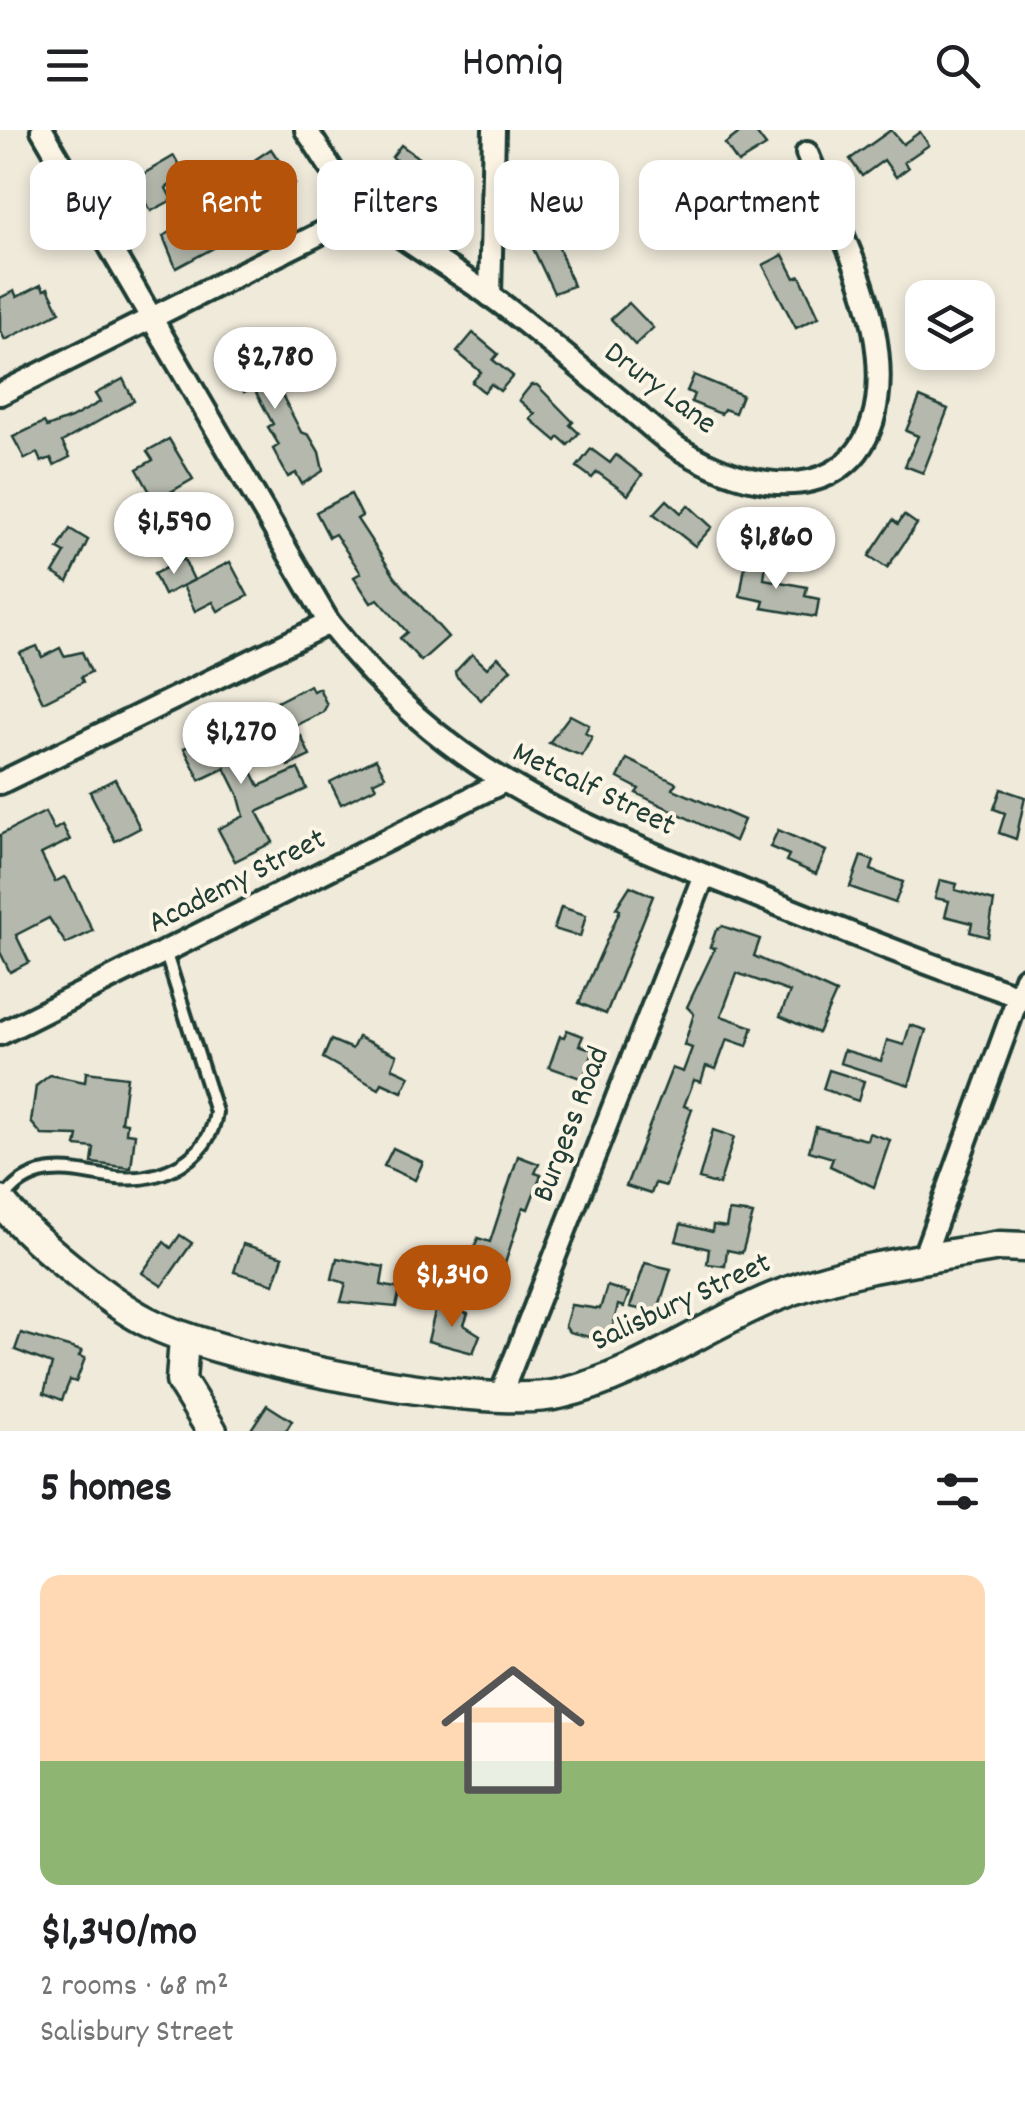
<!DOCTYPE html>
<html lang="en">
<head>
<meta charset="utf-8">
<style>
  body { margin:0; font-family:Dekko,sans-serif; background:#f2f2f2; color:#202124; height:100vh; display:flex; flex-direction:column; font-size:38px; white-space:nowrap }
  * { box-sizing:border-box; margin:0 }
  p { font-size:32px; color:#757577 }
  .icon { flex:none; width:55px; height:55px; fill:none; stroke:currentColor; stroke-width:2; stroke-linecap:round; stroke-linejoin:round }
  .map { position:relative; height:1301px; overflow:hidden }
  .panel { display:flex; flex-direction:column; background:#fff; flex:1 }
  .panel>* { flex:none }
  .hud { position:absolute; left:30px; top:30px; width:965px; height:90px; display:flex; gap:20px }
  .fabs { position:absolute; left:905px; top:150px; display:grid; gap:20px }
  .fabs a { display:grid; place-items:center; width:90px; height:90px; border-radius:20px; background:#fff; box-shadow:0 5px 15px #0003; font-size:50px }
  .price { position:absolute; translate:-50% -85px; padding:0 22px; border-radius:35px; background:#fff; color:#222; font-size:32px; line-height:65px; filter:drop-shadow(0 2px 5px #0008) }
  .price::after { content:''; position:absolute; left:50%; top:60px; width:30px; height:22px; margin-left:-15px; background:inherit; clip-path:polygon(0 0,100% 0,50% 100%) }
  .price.current { background:#b45309; color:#fff }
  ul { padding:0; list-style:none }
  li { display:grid; align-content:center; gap:20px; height:530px; padding:0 40px }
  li+li { border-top:2px solid #e0e0e0 }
  li span { display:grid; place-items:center; height:310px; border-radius:20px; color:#555 }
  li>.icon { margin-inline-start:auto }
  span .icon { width:180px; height:180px; fill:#fffc; stroke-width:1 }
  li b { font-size:42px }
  h2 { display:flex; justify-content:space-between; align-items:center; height:120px; padding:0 40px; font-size:42px }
  .pill { padding:0 35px; border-radius:20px; background:#fff; box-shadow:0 5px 15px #0003; font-size:35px; line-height:90px }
  .pill.current { background:#b45309; color:#fff }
  header { display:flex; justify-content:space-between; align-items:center; height:130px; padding:0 40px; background:#fff; font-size:45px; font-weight:600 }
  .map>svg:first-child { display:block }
  .building { fill:#b5b9ad; stroke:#1f3d34; stroke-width:2.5 }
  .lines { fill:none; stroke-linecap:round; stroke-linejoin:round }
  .service-casing { stroke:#1f3d34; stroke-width:18 }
  .minor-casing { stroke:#1f3d34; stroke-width:28 }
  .secondary-casing { stroke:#1f3d34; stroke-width:35 }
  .service { stroke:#fcf5e5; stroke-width:10 }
  .minor { stroke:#fcf5e5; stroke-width:20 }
  .secondary { stroke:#fcf5e5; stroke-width:28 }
  .labels { text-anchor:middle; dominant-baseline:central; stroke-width:8; stroke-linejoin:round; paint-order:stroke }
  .street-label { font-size:32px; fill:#1f3d34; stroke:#fcf5e5 }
</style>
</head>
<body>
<header><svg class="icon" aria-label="menu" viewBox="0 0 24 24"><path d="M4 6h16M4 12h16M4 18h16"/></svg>Homiq<svg class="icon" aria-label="search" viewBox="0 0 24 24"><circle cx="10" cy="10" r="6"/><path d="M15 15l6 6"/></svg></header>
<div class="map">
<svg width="1025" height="1301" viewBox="0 0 1025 1301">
  <rect width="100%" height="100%" fill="#efeada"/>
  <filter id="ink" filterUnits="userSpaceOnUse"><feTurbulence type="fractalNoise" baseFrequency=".01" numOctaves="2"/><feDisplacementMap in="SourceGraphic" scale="20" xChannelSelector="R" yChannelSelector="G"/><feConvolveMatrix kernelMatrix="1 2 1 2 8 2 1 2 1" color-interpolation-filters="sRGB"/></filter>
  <g filter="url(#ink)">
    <g class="building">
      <path d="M743 0H754L766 16 738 33 725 14Z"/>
      <path d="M891 0 903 14 920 2 929 15 904 32 908 38 896 47 884 30 862 46 850 29Z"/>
      <path d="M401 15 435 40 421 58 395 39 399 32 392 27Z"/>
      <path d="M271 19 295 54 271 71 247 35Z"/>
      <path d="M174 26 184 44 166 58 172 70 151 81 133 50Z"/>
      <path d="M194 90 202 104 213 99 221 114 176 138 163 106Z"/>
      <path d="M554 104 573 156 554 163 530 112Z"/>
      <path d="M783 125 795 148 800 146 819 187 796 198 763 135Z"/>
      <path d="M41 155 44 160 48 158 60 182 5 210 0 200V168L14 161 17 167Z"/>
      <path d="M629 173 653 198 635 215 611 189Z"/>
      <path d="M473 203 498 224 493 230 513 246 500 261 491 254 484 262 472 252 481 242 457 222Z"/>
      <path d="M243 207 250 219 257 216 301 302 309 305 319 322 323 341 302 354 296 343 288 347 273 319 279 315 268 297 273 294 253 257 244 262 221 221Z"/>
      <path d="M694 245 742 265 735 283 724 279 721 284 691 272 694 264 687 261Z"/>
      <path d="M123 249 134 271 62 312 70 327 54 335 51 328 41 332 37 323 25 329 13 307 44 292 47 297 71 288 100 272 95 264Z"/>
      <path d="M531 255H537L573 292 570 295 579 303 568 315 559 307 556 311 530 289 535 284 519 270Z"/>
      <path d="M920 267 948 279 923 343 905 336 918 306 906 301Z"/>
      <path d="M169 309 193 349 155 371 137 339 153 330 147 321Z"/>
      <path d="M591 319 610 333 616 325 642 345 628 365 597 342 592 348 577 337Z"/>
      <path d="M351 364 362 386 357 389 395 447 448 507 421 531 400 508 407 502 378 469 371 473 354 447 361 443 335 404 329 407 316 382Z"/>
      <path d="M667 370 681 383 688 375 712 397 695 416 654 384Z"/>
      <path d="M904 385 917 394 887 438 869 426 893 390 898 394Z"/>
      <path d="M70 399 88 410 68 452 53 443 65 423 58 419Z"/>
      <path d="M184 429 194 450 164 465 154 444Z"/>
      <path d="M746 430 766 434 764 449 807 457 805 466 819 469 816 487 762 478 764 471 740 466Z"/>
      <path d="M230 432 248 466 218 481 213 472 195 481 183 456Z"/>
      <path d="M37 516 42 527 60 518 64 526 82 522 91 542 81 547 83 552 43 572 20 523Z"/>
      <path d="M472 524 487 538 498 527 511 539 481 570 456 546 455 542Z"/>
      <path d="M310 555 313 561 319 558 327 575 323 582 288 599 275 573Z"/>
      <path d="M570 585 589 595 585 603 592 607 582 626 549 613Z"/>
      <path d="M235 592 246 614 240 617 259 656 298 639 307 659 257 682 273 712 235 731 218 699 244 686 238 664 225 638 200 650 184 618 197 612 193 605 207 598 211 604Z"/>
      <path d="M301 606 310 626 288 636 279 617Z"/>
      <path d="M376 629 385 646 373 652 376 657 341 674 330 652Z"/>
      <path d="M627 629 676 653 673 659 744 690 735 711 636 663 639 659 618 648Z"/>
      <path d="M115 649 140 698 115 711 90 662Z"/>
      <path d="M1001 659 1025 667 1016 709 999 703 1005 683 994 679Z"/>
      <path d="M45 682 54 700 62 695 70 710 41 724 55 752 64 747 68 751 93 801 66 814 49 788 16 805 29 832 10 842 0 822V705Z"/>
      <path d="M778 700 826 721 816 744 786 731 789 725 770 717Z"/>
      <path d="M861 726 874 731 871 740 903 752 895 773 850 757Z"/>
      <path d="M940 750 957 754 955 760 994 771 988 807 970 802 972 793 945 786 949 771 935 768Z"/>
      <path d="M630 756 653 766 606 884 579 873 620 780 616 778Z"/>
      <path d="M561 777 586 785 580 807 554 799Z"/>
      <path d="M722 796 760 809 754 826 836 863 818 903 780 886 790 862 737 843 721 886 753 897 747 916 727 909 716 939 706 936 701 952 694 950 684 976 692 979 666 1056 655 1053 651 1064 626 1056 672 938 683 942 692 918 684 915 694 884 687 877 715 818 710 817 716 800Z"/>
      <path d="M910 895 926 900 909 955 840 933 844 920 881 931 887 910 904 915Z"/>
      <path d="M567 900 583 906 579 915 594 920 583 949 549 937 560 906 564 907Z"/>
      <path d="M358 907 397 925 392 938 410 946 402 962 382 953 379 959 323 928 331 910 352 919Z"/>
      <path d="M829 940 864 951 858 971 823 959Z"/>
      <path d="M86 942 127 947 121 992 127 993 126 1003 135 1004 131 1038 92 1033 94 1018 76 1016 78 1006 42 1005 31 992 36 956 50 945 85 952Z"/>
      <path d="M816 997 867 1010 869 1003 890 1010 874 1057 830 1036 833 1028 809 1021Z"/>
      <path d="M713 1000 734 1007 719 1055 699 1049Z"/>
      <path d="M393 1018 423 1032 415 1050 384 1036Z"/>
      <path d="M518 1026 539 1034 535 1043 541 1045 528 1079 523 1077 502 1143 470 1130 478 1108 490 1112Z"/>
      <path d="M729 1081 753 1084 742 1123 727 1120 725 1136 707 1134 709 1119 676 1111 681 1094 712 1102 713 1095 726 1097Z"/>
      <path d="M180 1105 192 1113 162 1156 142 1143 164 1112 171 1118Z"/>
      <path d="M243 1114 283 1127 274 1154 234 1142Z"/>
      <path d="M337 1128 384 1137 381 1155 400 1159 396 1177 341 1172 346 1153 332 1149Z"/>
      <path d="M645 1133 671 1139 657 1183 630 1177Z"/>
      <path d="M607 1156 629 1163 624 1177 618 1175 609 1212 569 1202 565 1196 571 1175 600 1179Z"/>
      <path d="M437 1173 468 1184 464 1195 480 1205 473 1223 428 1211Z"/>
      <path d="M21 1203 82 1221 79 1226 85 1228 76 1252 70 1250 62 1270 44 1263 52 1234 15 1220Z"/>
      <path d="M267 1275 292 1291 286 1301H250Z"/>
    </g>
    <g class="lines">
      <defs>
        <path id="service" d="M3 1070C14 1056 23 1048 40 1043 66 1036 92 1045 117 1048 162 1052 210 1029 216 982L166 824"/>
        <g id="minor">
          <path d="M42 0 329 493C449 646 569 690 742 760 834 797 925 834 1019 866"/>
          <path d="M306 0C322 22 335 49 354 68 399 113 463 142 513 183 552 214 591 247 630 279 647 293 664 310 683 321 801 390 902 348 874 200 863 140 830 80 807 23"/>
          <path d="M490 166 494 0"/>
          <path d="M0 264 367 80"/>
          <path d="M0 653 329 493"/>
          <path d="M0 904 501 653"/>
          <path d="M923 1129 1025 848"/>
          <path d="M499 1269 704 745"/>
        </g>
        <g id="secondary">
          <path d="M0 1071C30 1108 104 1169 146 1191 219 1229 480 1281 559 1264 636 1247 700 1198 772 1168 844 1138 924 1129 1000 1116L1025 1117"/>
          <path d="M184 1208 181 1251 212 1301"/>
        </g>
      </defs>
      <use href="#service" class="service-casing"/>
      <use href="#minor" class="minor-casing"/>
      <use href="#secondary" class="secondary-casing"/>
      <use href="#service" class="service"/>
      <use href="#minor" class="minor"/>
      <use href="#secondary" class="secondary"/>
    </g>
  </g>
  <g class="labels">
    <g class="street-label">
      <text transform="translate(659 260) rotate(37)">Drury Lane</text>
      <text transform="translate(593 661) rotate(26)">Metcalf Street</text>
      <text transform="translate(238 753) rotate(-27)">Academy Street</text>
      <text transform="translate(573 995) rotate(-69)">Burgess Road</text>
      <text transform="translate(682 1174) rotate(-25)">Salisbury Street</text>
    </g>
  </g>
</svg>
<div class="fabs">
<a><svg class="icon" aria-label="layers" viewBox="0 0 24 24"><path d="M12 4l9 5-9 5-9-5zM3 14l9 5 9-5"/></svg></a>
</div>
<b class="price" style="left:275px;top:282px">$2,780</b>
<b class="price" style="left:174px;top:447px">$1,590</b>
<b class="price" style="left:776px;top:462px">$1,860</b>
<b class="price" style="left:241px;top:657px">$1,270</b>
<b class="price current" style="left:452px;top:1200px">$1,340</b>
<div class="hud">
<a class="pill">Buy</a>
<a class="pill current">Rent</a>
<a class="pill">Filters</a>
<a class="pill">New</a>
<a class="pill">Apartment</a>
</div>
</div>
<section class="panel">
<h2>5 homes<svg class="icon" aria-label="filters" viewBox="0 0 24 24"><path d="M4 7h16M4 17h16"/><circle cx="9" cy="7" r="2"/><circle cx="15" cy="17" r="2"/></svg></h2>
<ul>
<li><span style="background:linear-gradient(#ffd9b3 60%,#8fb573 0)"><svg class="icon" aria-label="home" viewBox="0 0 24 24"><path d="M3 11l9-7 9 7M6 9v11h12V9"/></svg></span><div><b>$1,340/mo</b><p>2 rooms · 68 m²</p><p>Salisbury Street</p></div></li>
</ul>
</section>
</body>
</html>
